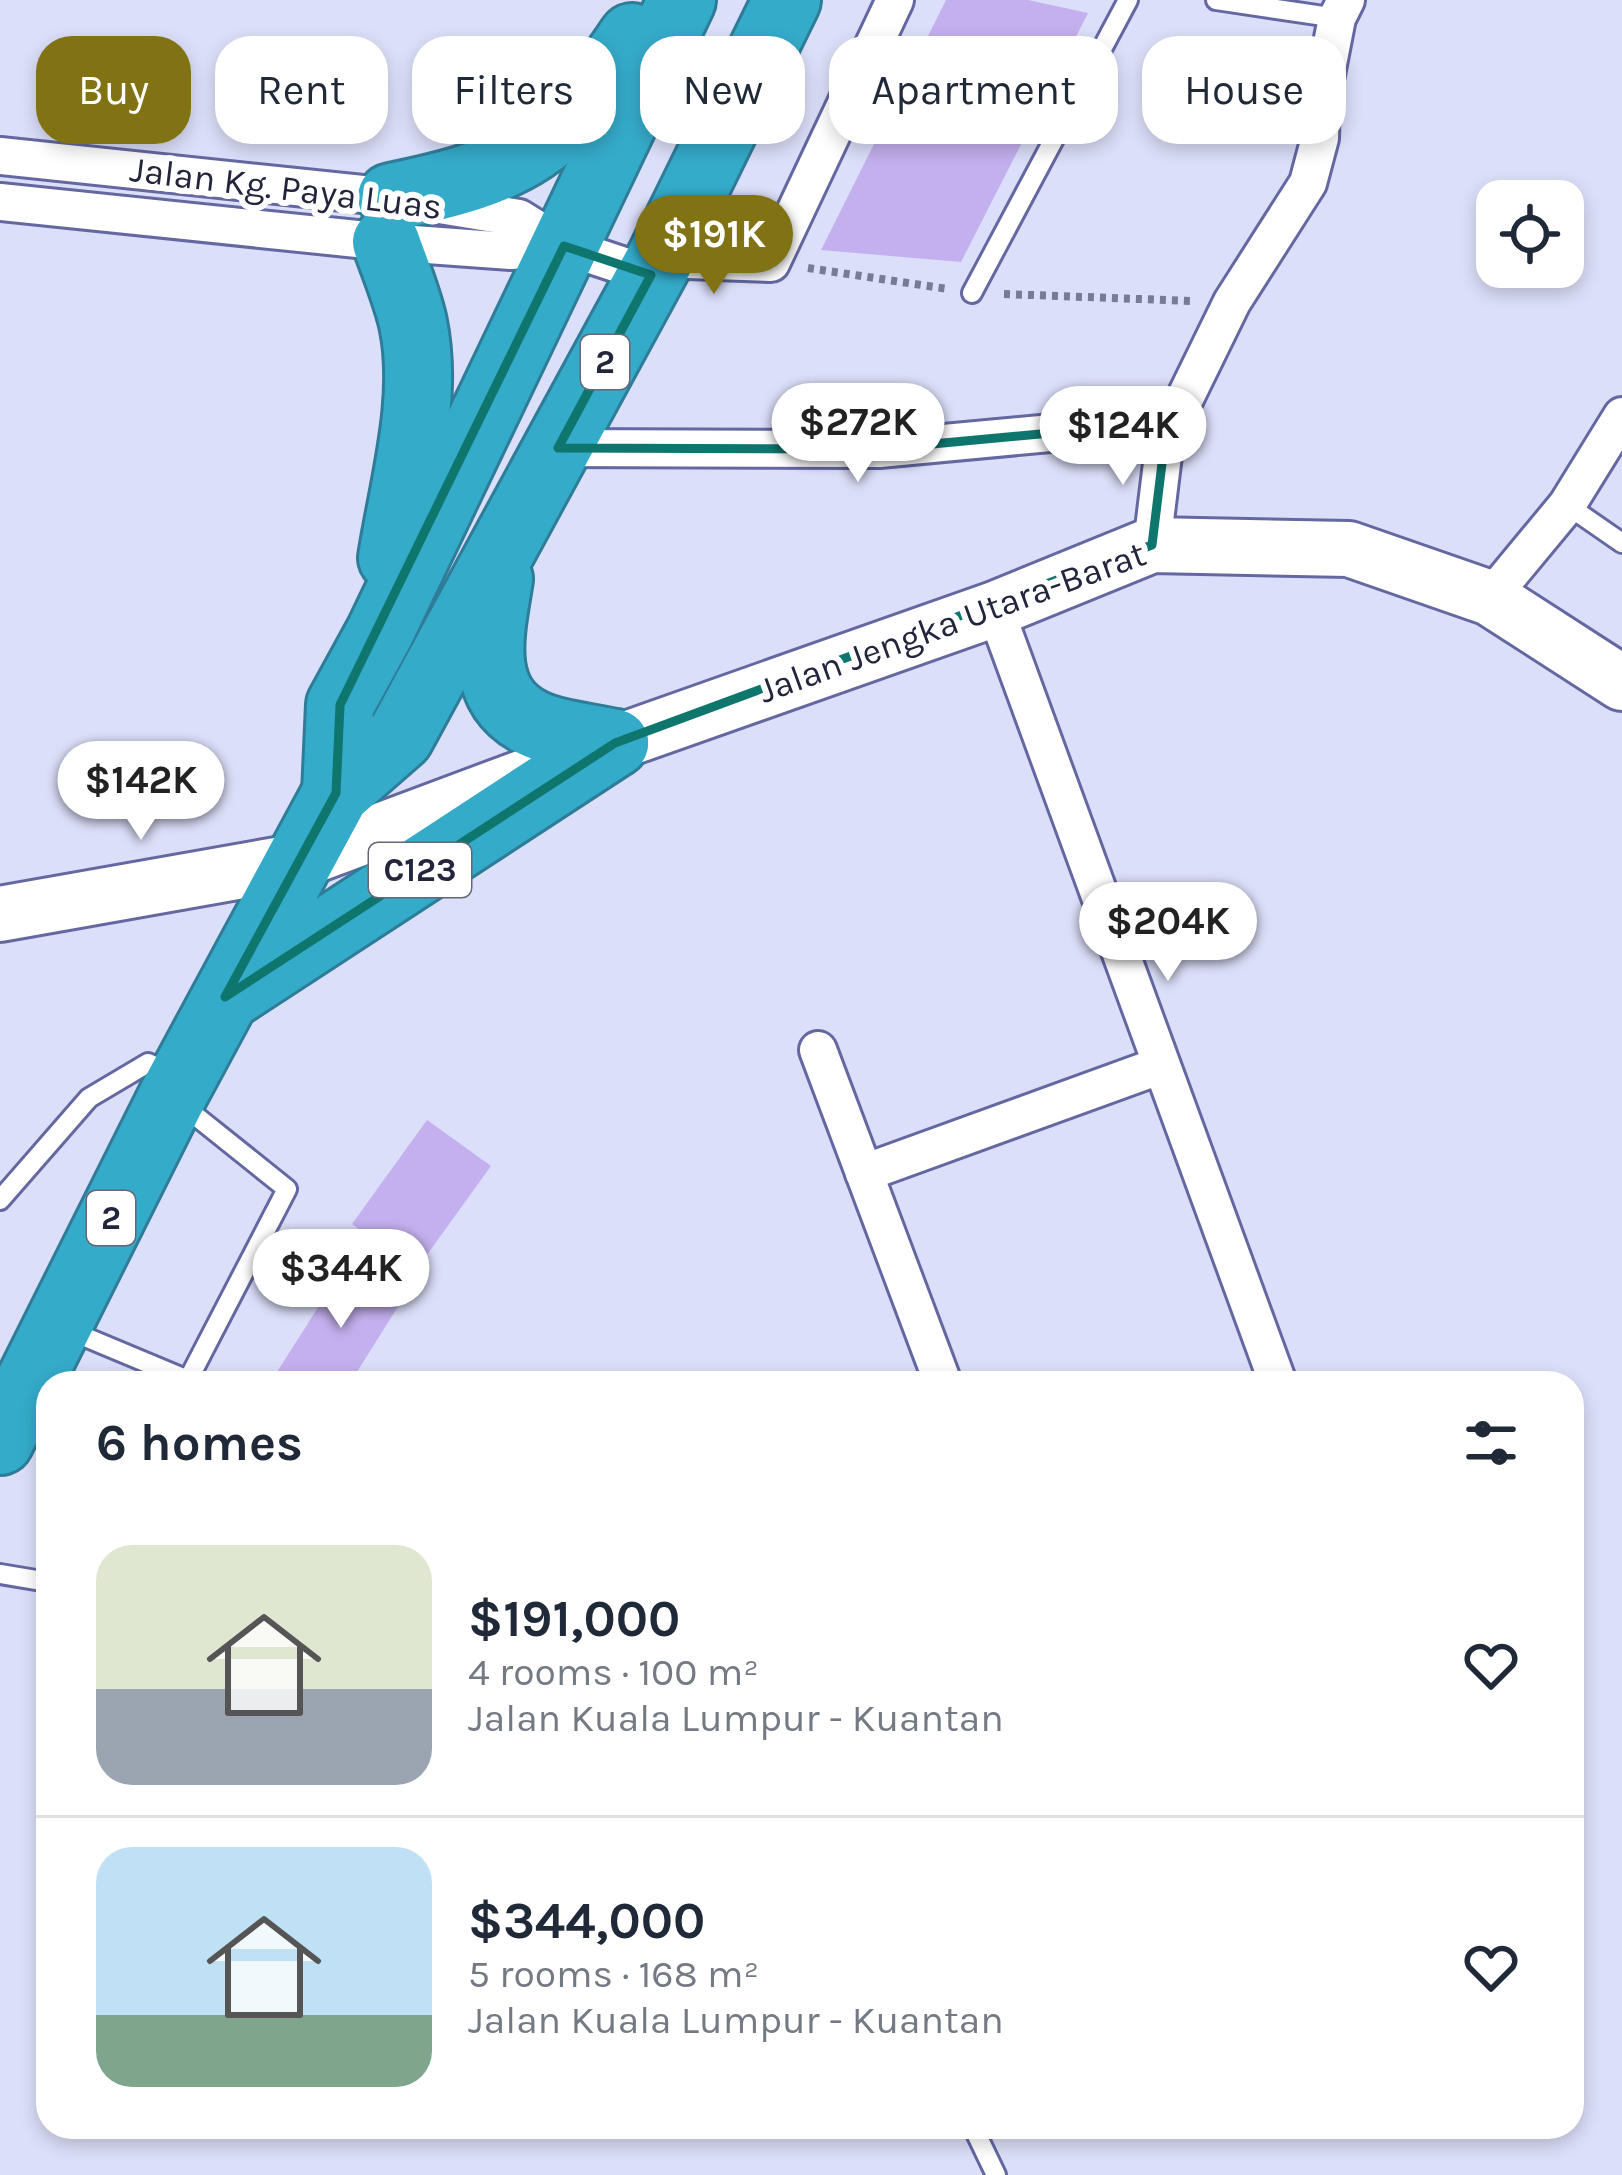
<!DOCTYPE html>
<html lang="en">
<head>
<meta charset="utf-8">
<style>
  body { margin:0; font-family:Karla,sans-serif; background:#f2f2f3; color:#1f2937; height:100vh; display:flex; flex-direction:column; font-size:45px; white-space:nowrap }
  * { box-sizing:border-box; margin:0 }
  p { font-size:39px; color:#747a83 }
  .icon { flex:none; width:66px; height:66px; fill:none; stroke:currentColor; stroke-width:2; stroke-linecap:round; stroke-linejoin:round }
  .map { position:relative; flex:1; overflow:hidden }
  .side { position:absolute; left:36px; top:1371px; width:1548px; height:768px; display:flex; flex-direction:column; background:#fff; border-radius:36px; box-shadow:0 6px 18px #0003 }
  .side>* { flex:none }
  .hud { position:absolute; left:36px; top:36px; width:1551px; height:108px; display:flex; gap:24px }
  .fabs { position:absolute; left:1476px; top:180px; display:grid; gap:24px }
  .fabs a { display:grid; place-items:center; width:108px; height:108px; border-radius:24px; background:#fff; box-shadow:0 6px 18px #0003; font-size:60px }
  .price { position:absolute; translate:-50% -102px; padding:0 27px; border-radius:42px; background:#fff; color:#222; font-size:39px; line-height:78px; filter:drop-shadow(0 3px 6px #0008) }
  .price::after { content:''; position:absolute; left:50%; top:72px; width:36px; height:27px; margin-left:-18px; background:inherit; clip-path:polygon(0 0,100% 0,50% 100%) }
  .price.selected { background:#817213; color:#fff }
  ul { padding:0; list-style:none }
  li { display:flex; align-items:center; gap:36px; height:300px; padding:0 60px }
  li+li { border-top:3px solid #e0e1e3 }
  li span { display:grid; place-items:center; flex:none; width:336px; height:240px; border-radius:36px; color:#555 }
  li>.icon { margin-inline-start:auto }
  span .icon { width:144px; height:144px; fill:#fffc; stroke-width:1 }
  li b { font-size:51px }
  h2 { display:flex; justify-content:space-between; align-items:center; height:144px; padding:0 60px; font-size:51px }
  .pill { padding:0 42px; border-radius:36px; background:#fff; box-shadow:0 6px 18px #0003; font-size:42px; line-height:108px }
  .pill.selected { background:#817213; color:#fff }
  .map>svg:first-child { display:block }
  .building { fill:#c4b0ee }
  .lines { fill:none; stroke-linecap:round; stroke-linejoin:round }
  .lane-casing { stroke:#6468a1; stroke-width:24 }
  .street-casing { stroke:#6468a1; stroke-width:42 }
  .secondary-casing { stroke:#6468a1; stroke-width:60 }
  .highway-casing { stroke:#2f7c99; stroke-width:72 }
  .path { stroke:#787b94; stroke-width:8; stroke-dasharray:6 6; stroke-linecap:butt }
  .lane { stroke:#fff; stroke-width:18 }
  .street { stroke:#fff; stroke-width:36 }
  .secondary { stroke:#fff; stroke-width:54 }
  .highway { stroke:#35abca; stroke-width:66 }
  .marked { fill:none; stroke:#0f766e; stroke-width:9; stroke-linejoin:round }
  .labels { text-anchor:middle; dominant-baseline:central; stroke-width:12; stroke-linejoin:round; paint-order:stroke }
  .shield { fill:#fff; stroke:#656677; stroke-width:3 }
  .shield-label { font-size:33px; font-weight:bold; fill:#23253d }
  .street-label { font-size:36px; fill:#23253d; stroke:#fff }
</style>
</head>
<body>
<div class="map">
<svg width="1622" height="2175" viewBox="0 0 1622 2175">
  <rect width="100%" height="100%" fill="#dbdff9"/>
  <g class="building">
    <path d="M946 0H1028L1088 13 961 262 821 250Z"/>
    <path d="M427 1120 491 1166 416 1270 352 1224Z"/>
    <path d="M347 1262 404 1297 350 1383H270Z"/>
  </g>
  <g class="lines">
    <defs>
      <g id="lane">
        <path d="M1216 0 1337 18"/>
        <path d="M972 293 1128 0"/>
        <path d="M1567 505 1622 543"/>
        <path d="M0 1200 89 1098 148 1063 171 1073"/>
        <path d="M66 1329 188 1380 287 1189 182 1105"/>
        <path d="M0 1574 48 1582"/>
        <path d="M973 2127 996 2175"/>
      </g>
      <g id="street">
        <path d="M0 156 391 197 519 218 564 246 651 275"/>
        <path d="M0 202 386 242 511 251 564 246"/>
        <path d="M660 259 771 263 895 0"/>
        <path d="M558 448 879 449 1115 427 1165 439"/>
        <path d="M1152 545 1165 439 1232 302 1308 183 1320 138 1321 100 1337 18 1346 0"/>
        <path d="M1490 598 1567 505 1622 416"/>
        <path d="M995 609 1278 1383"/>
        <path d="M818 1050 943 1383"/>
        <path d="M864 1173 1159 1066"/>
      </g>
      <path id="secondary" d="M0 914 299 861 615 743 995 609 1152 545 1349 549 1490 598 1622 683"/>
      <g id="highway">
        <path d="M391 197C520 171 558 147 632 37"/>
        <path d="M386 242C395 268 407 296 413 323 429 399 404 483 392 558"/>
        <path d="M499 579C491 630 474 694 532 723 556 735 589 737 615 743"/>
        <path d="M336 793 340 705 380 632 682 0"/>
        <path d="M234 992 615 743"/>
        <path d="M0 1441 172 1097 336 793 400 737 660 259 787 0"/>
      </g>
    </defs>
    <use href="#lane" class="lane-casing"/>
    <use href="#street" class="street-casing"/>
    <use href="#secondary" class="secondary-casing"/>
    <use href="#highway" class="highway-casing"/>
    <g class="path">
      <path d="M808 268 948 289"/>
      <path d="M1004 294 1193 301"/>
    </g>
    <use href="#lane" class="lane"/>
    <use href="#street" class="street"/>
    <use href="#secondary" class="secondary"/>
    <use href="#highway" class="highway"/>
  </g>
  <path class="marked" d="M564 246 651 275 558 448 879 449 1115 427 1165 439 1152 545 615 743 225 997 336 793 340 705Z"/>
  <g class="labels">
    <g class="shield">
      <rect x="581" y="335" width="48" height="54" rx="9"/>
      <rect x="369" y="843" width="102" height="54" rx="9"/>
      <rect x="87" y="1191" width="48" height="54" rx="9"/>
    </g>
    <g class="shield-label">
      <text x="605" y="362">2</text>
      <text x="420" y="870">C123</text>
      <text x="111" y="1218">2</text>
    </g>
    <g class="street-label">
      <text transform="translate(286 188) rotate(7)">Jalan Kg. Paya Luas</text>
      <text transform="translate(952 622) rotate(-20)">Jalan Jengka Utara-Barat</text>
    </g>
  </g>
</svg>
<div class="fabs">
<a><svg class="icon" aria-label="locate" viewBox="0 0 24 24"><circle cx="12" cy="12" r="6"/><path d="M12 2v4M12 18v4M2 12h4M18 12h4"/></svg></a>
</div>
<b class="price selected" style="left:714px;top:297px">$191K</b>
<b class="price" style="left:858px;top:485px">$272K</b>
<b class="price" style="left:1123px;top:488px">$124K</b>
<b class="price" style="left:141px;top:843px">$142K</b>
<b class="price" style="left:1168px;top:984px">$204K</b>
<b class="price" style="left:341px;top:1331px">$344K</b>
<div class="hud">
<a class="pill selected">Buy</a>
<a class="pill">Rent</a>
<a class="pill">Filters</a>
<a class="pill">New</a>
<a class="pill">Apartment</a>
<a class="pill">House</a>
</div>
<section class="side">
<h2>6 homes<svg class="icon" aria-label="filters" viewBox="0 0 24 24"><path d="M4 7h16M4 17h16"/><circle cx="9" cy="7" r="2"/><circle cx="15" cy="17" r="2"/></svg></h2>
<ul>
<li><span style="background:linear-gradient(#dfe7d0 60%,#9aa5b1 0)"><svg class="icon" aria-label="home" viewBox="0 0 24 24"><path d="M3 11l9-7 9 7M6 9v11h12V9"/></svg></span><div><b>$191,000</b><p>4 rooms · 100 m²</p><p>Jalan Kuala Lumpur - Kuantan</p></div><svg class="icon" aria-label="heart" viewBox="0 0 24 24"><path d="M12 20l-8-8c-3-5 5-10 8-4 3-6 11-1 8 4z"/></svg></li>
<li><span style="background:linear-gradient(#bfe0f5 70%,#7fa58c 0)"><svg class="icon" aria-label="home" viewBox="0 0 24 24"><path d="M3 11l9-7 9 7M6 9v11h12V9"/></svg></span><div><b>$344,000</b><p>5 rooms · 168 m²</p><p>Jalan Kuala Lumpur - Kuantan</p></div><svg class="icon" aria-label="heart" viewBox="0 0 24 24"><path d="M12 20l-8-8c-3-5 5-10 8-4 3-6 11-1 8 4z"/></svg></li>
</ul>
</section>
</div>
</body>
</html>
